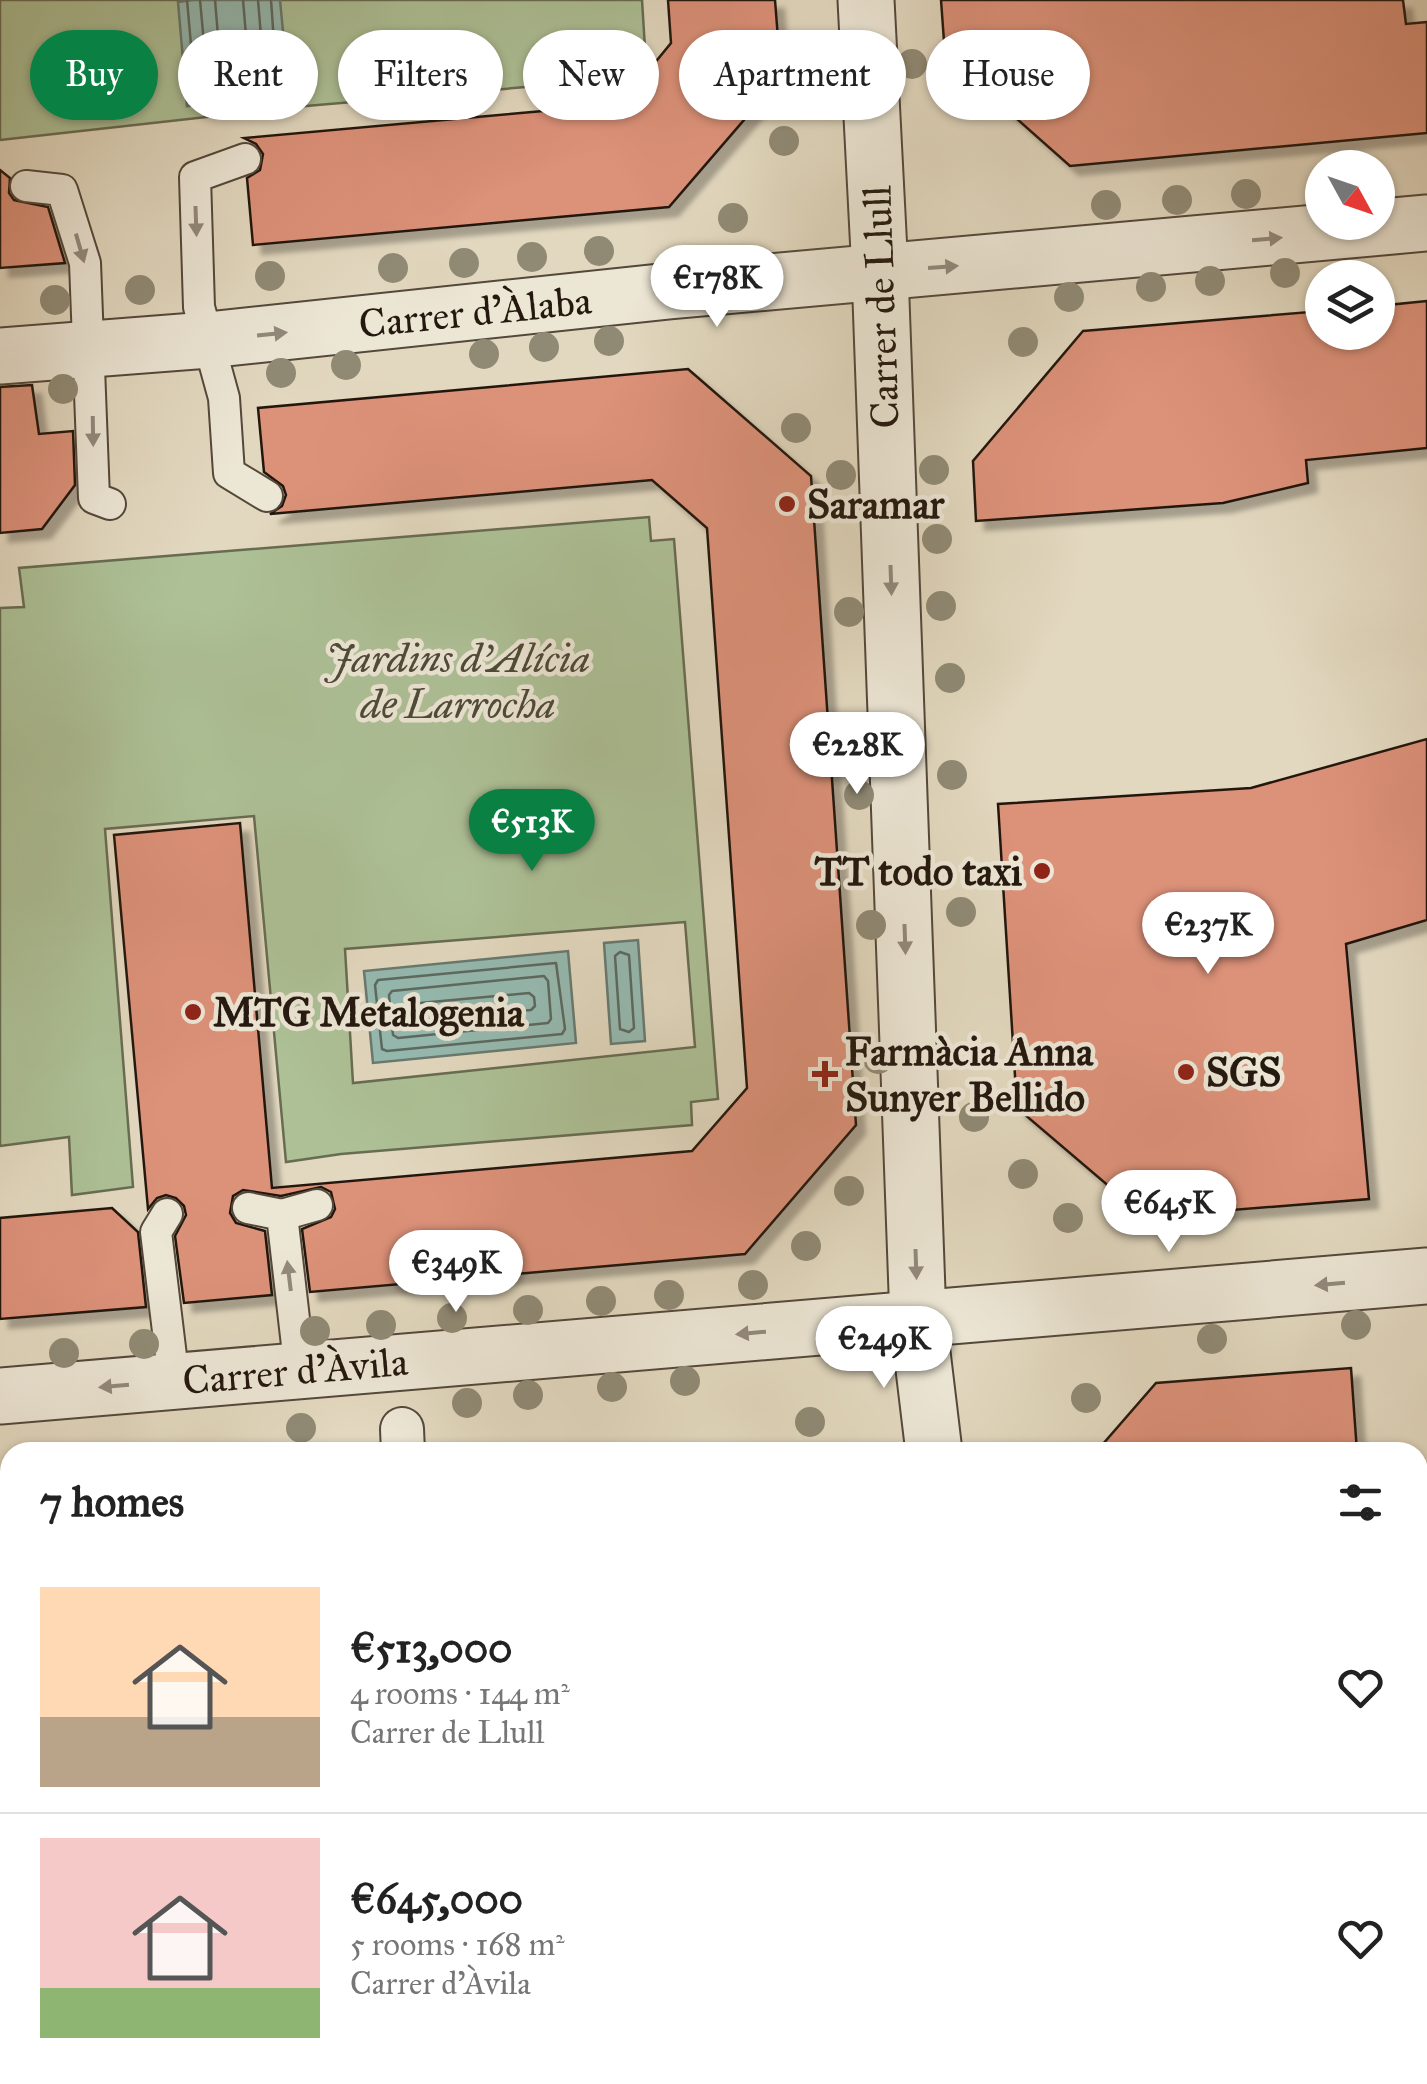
<!DOCTYPE html>
<html lang="en">
<head>
<meta charset="utf-8">
<style>
  body { margin:0; font-family:"IM FELL Great Primer",serif; background:#f6f6f6; color:#222; height:100vh; display:flex; flex-direction:column; font-size:38px; white-space:nowrap }
  * { box-sizing:border-box; margin:0 }
  p { font-size:32px; color:#767676 }
  .icon { flex:none; width:55px; height:55px; fill:none; stroke:currentColor; stroke-width:2; stroke-linecap:round; stroke-linejoin:round }
  .map { position:relative; flex:1; overflow:hidden }
  .drawer { position:absolute; left:0px; top:1442px; width:1428px; height:642px; display:flex; flex-direction:column; background:#fff; border-radius:30px 30px 0 0; box-shadow:0 2px 8px #0004 }
  .drawer>* { flex:none }
  .banner { position:absolute; left:30px; top:30px; width:1368px; height:90px; display:flex; gap:20px }
  .needle { width:65px; rotate:130deg }
  .tools { position:absolute; left:1305px; top:150px; display:grid; gap:20px }
  .tools a { display:grid; place-items:center; width:90px; height:90px; border-radius:50%; background:#fff; box-shadow:0 2px 8px #0004; font-size:50px }
  .price { position:absolute; translate:-50% -85px; padding:0 22px; border-radius:35px; background:#fff; color:#222; font-size:32px; line-height:65px; filter:drop-shadow(0 2px 5px #0008) }
  .price::after { content:''; position:absolute; left:50%; top:60px; width:30px; height:22px; margin-left:-15px; background:inherit; clip-path:polygon(0 0,100% 0,50% 100%) }
  .price.on { background:#0b8043; color:#fff }
  ul { padding:0; list-style:none }
  li { display:flex; align-items:center; gap:30px; height:250px; padding:0 40px }
  li+li { border-top:2px solid #e0e0e0 }
  li span { display:grid; place-items:center; flex:none; width:280px; height:200px; border-radius:0px; color:#555 }
  li>.icon { margin-inline-start:auto }
  span .icon { width:120px; height:120px; fill:#fffc; stroke-width:1 }
  li b { font-size:42px }
  h2 { display:flex; justify-content:space-between; align-items:center; height:120px; padding:0 40px; font-size:42px }
  .chip { padding:0 35px; border-radius:45px; background:#fff; box-shadow:0 2px 8px #0004; font-size:35px; line-height:90px }
  .chip.on { background:#0b8043; color:#fff }
  .map>svg:first-child { display:block }
  .green { fill:#adc096; stroke:#686c52; stroke-width:2.5; fill-rule:evenodd }
  .water { fill:#95bab1; stroke:#687970; stroke-width:2.5 }
  .lines { fill:none; stroke-linecap:round; stroke-linejoin:round }
  .shore { stroke:#5c6960; stroke-width:2.5 }
  .building { fill:#dc9179; stroke:#24180f; stroke-width:2.5; filter:url(#shadow) }
  .service-casing { stroke:#54483b; stroke-width:34 }
  .pedestrian-casing { stroke:#54483b; stroke-width:46 }
  .minor-casing { stroke:#54483b; stroke-width:59 }
  .tertiary-casing { stroke:#54483b; stroke-width:59 }
  .service { stroke:#ece6d5; stroke-width:30 }
  .pedestrian { stroke:#ece6d5; stroke-width:42 }
  .minor { stroke:#ece6d5; stroke-width:55 }
  .tertiary { stroke:#ece6d5; stroke-width:55 }
  .tree { fill:#908a75 }
  .oneway { fill:#92897c }
  .poi-dot { fill:#8f2418; stroke:#ece6d5; stroke-width:4 }
  .labels { text-anchor:middle; dominant-baseline:central; stroke-width:9; stroke-linejoin:round; paint-order:stroke }
  .street-label { font-size:40px; fill:#24180f; stroke:#ece6d5 }
  .poi-label { font-size:40px; font-weight:bold; fill:#24180f; stroke:#ece6d5; text-anchor:start }
  .park-label { font-size:40px; font-style:italic; fill:#4d4a38; stroke:#ece6d5 }
</style>
</head>
<body>
<div class="map">
<svg width="1427" height="2084" viewBox="0 0 1427 2084">
  <defs>
    <filter id="shadow"><feDropShadow dx="9" dy="9" stdDeviation="2.5" flood-color="#0004"/></filter>
  </defs>
  <rect width="100%" height="100%" fill="#e2d8bf"/>
  <filter id="stains"><feTurbulence type="fractalNoise" baseFrequency=".002" numOctaves="4"/><feColorMatrix values="0 0 0 0 .2 0 0 0 0 .09 0 0 0 0 .02 0 0 0 .5 -.17"/></filter>
  <radialGradient id="worn" r=".72"><stop offset=".6" stop-color="#630" stop-opacity="0"/><stop offset="1" stop-color="#630" stop-opacity=".3"/></radialGradient>
  <g class="green">
    <path d="M0 0H642L645 48 619 79 306 106 0 140Z"/>
    <path d="M649 517 651 541 674 539 718 1099 691 1102 692 1125 341 1154 286 1162 254 816 105 829 133 1187 72 1195 69 1137 0 1146V608L24 607 19 568ZM685 922 695 1047 353 1083 345 949Z"/>
  </g>
  <g class="water">
    <path d="M193 0H280L289 95 187 106 178 2Z"/>
    <path d="M638 940 645 1041 611 1044 604 943Z"/>
    <path d="M568 951 576 1043 373 1063 364 971Z"/>
  </g>
  <g class="lines">
    <g class="shore">
      <path d="M187 0 195 90 200 94 277 85 271 0"/>
      <path d="M200 0 207 76 212 80 264 73 258 0"/>
      <path d="M215 0 220 60 225 64 248 59 243 0"/>
      <path d="M620 952 629 955 634 1028 629 1032 620 1029 615 956Z"/>
      <path d="M556 963 565 1029 562 1034 387 1051 382 1049 375 985 378 980Z"/>
      <path d="M544 976 548 981 551 1019 548 1023 398 1038 393 1035 389 995 392 991Z"/>
      <path d="M529 993 534 997 535 1006 531 1010 411 1021 406 1017 405 1008 409 1004Z"/>
    </g>
  </g>
  <g class="building">
    <path d="M668 0H775L781 77 669 207 253 245 247 178 260 170 263 154 256 144 244 138 621 104 671 43Z"/>
    <path d="M941 0H1403L1406 24 1427 22V133L1070 166 945 55Z"/>
    <path d="M0 170 10 178 9 193 14 200 48 207 65 263 0 268Z"/>
    <path d="M1427 301V448L1306 460 1308 483 1223 503 976 521 973 461 1083 331 1322 311V332H1378V306Z"/>
    <path d="M688 369 811 476 856 1125 745 1254 310 1292 302 1229 331 1217 335 1209 331 1192 321 1187 281 1196 243 1190 233 1196 230 1213 236 1223 265 1231 272 1295 184 1303 175 1236 186 1215 184 1206 176 1198 166 1195 157 1198 148 1209 114 835 240 823 272 1188 692 1151 747 1088 707 528 652 480 270 514 282 506 286 495 283 486 264 472 258 408Z"/>
    <path d="M32 385 39 434 73 431 75 485 42 529 0 533V387Z"/>
    <path d="M1427 739V920L1346 944 1369 1199 1145 1217 1017 1108 998 804 1251 788Z"/>
    <path d="M112 1208 138 1232 146 1307 0 1319V1218Z"/>
    <path d="M1351 1368 1357 1452H1096L1156 1383Z"/>
  </g>
  <g class="lines">
    <defs>
      <g id="service">
        <path d="M245 159 195 177 199 307 224 398 229 473 267 496"/>
        <path d="M26 186 62 190 85 263 94 498 110 504"/>
        <path d="M248 1208 282 1215 300 1371"/>
        <path d="M167 1214 156 1232 174 1381"/>
        <path d="M282 1215 317 1205"/>
      </g>
      <g id="pedestrian">
        <path d="M402 1429 403 1452"/>
        <path d="M459 2075V2084"/>
      </g>
      <g id="minor">
        <path d="M0 356 208 340 669 291 1427 223"/>
        <path d="M0 1396 1427 1276"/>
      </g>
      <g id="tertiary">
        <path d="M866 0 880 272 918 1319 934 1452"/>
        <path d="M997 2075 998 2084"/>
      </g>
    </defs>
    <use href="#service" class="service-casing"/>
    <use href="#pedestrian" class="pedestrian-casing"/>
    <use href="#minor" class="minor-casing"/>
    <use href="#tertiary" class="tertiary-casing"/>
    <use href="#service" class="service"/>
    <use href="#pedestrian" class="pedestrian"/>
    <use href="#minor" class="minor"/>
    <use href="#tertiary" class="tertiary"/>
  </g>
  <g class="tree">
    <circle cx="912" cy="64" r="15"/>
    <circle cx="816" cy="70" r="15"/>
    <circle cx="784" cy="141" r="15"/>
    <circle cx="1246" cy="194" r="15"/>
    <circle cx="1177" cy="200" r="15"/>
    <circle cx="1106" cy="205" r="15"/>
    <circle cx="733" cy="218" r="15"/>
    <circle cx="599" cy="251" r="15"/>
    <circle cx="532" cy="257" r="15"/>
    <circle cx="464" cy="263" r="15"/>
    <circle cx="393" cy="268" r="15"/>
    <circle cx="1285" cy="273" r="15"/>
    <circle cx="270" cy="276" r="15"/>
    <circle cx="1210" cy="281" r="15"/>
    <circle cx="1151" cy="287" r="15"/>
    <circle cx="140" cy="290" r="15"/>
    <circle cx="1069" cy="297" r="15"/>
    <circle cx="55" cy="300" r="15"/>
    <circle cx="609" cy="341" r="15"/>
    <circle cx="1023" cy="342" r="15"/>
    <circle cx="544" cy="347" r="15"/>
    <circle cx="484" cy="354" r="15"/>
    <circle cx="346" cy="365" r="15"/>
    <circle cx="281" cy="373" r="15"/>
    <circle cx="63" cy="389" r="15"/>
    <circle cx="796" cy="428" r="15"/>
    <circle cx="934" cy="470" r="15"/>
    <circle cx="841" cy="475" r="15"/>
    <circle cx="937" cy="539" r="15"/>
    <circle cx="941" cy="606" r="15"/>
    <circle cx="849" cy="612" r="15"/>
    <circle cx="950" cy="678" r="15"/>
    <circle cx="855" cy="734" r="15"/>
    <circle cx="952" cy="775" r="15"/>
    <circle cx="859" cy="795" r="15"/>
    <circle cx="961" cy="912" r="15"/>
    <circle cx="871" cy="925" r="15"/>
    <circle cx="878" cy="1059" r="15"/>
    <circle cx="974" cy="1117" r="15"/>
    <circle cx="1023" cy="1174" r="15"/>
    <circle cx="849" cy="1191" r="15"/>
    <circle cx="1068" cy="1218" r="15"/>
    <circle cx="806" cy="1246" r="15"/>
    <circle cx="753" cy="1285" r="15"/>
    <circle cx="669" cy="1295" r="15"/>
    <circle cx="601" cy="1301" r="15"/>
    <circle cx="528" cy="1310" r="15"/>
    <circle cx="452" cy="1318" r="15"/>
    <circle cx="381" cy="1325" r="15"/>
    <circle cx="1356" cy="1325" r="15"/>
    <circle cx="315" cy="1331" r="15"/>
    <circle cx="1212" cy="1339" r="15"/>
    <circle cx="144" cy="1344" r="15"/>
    <circle cx="64" cy="1353" r="15"/>
    <circle cx="685" cy="1381" r="15"/>
    <circle cx="612" cy="1387" r="15"/>
    <circle cx="528" cy="1395" r="15"/>
    <circle cx="1086" cy="1398" r="15"/>
    <circle cx="467" cy="1403" r="15"/>
    <circle cx="810" cy="1422" r="15"/>
    <circle cx="301" cy="1428" r="15"/>
  </g>
  <defs><path id="oneway-solid" d="M-6-.8H1V-3.2L6.5 0L1 3.2V.8H-6Z" transform="scale(2.5)"/></defs>
  <g class="oneway">
    <use href="#oneway-solid" transform="translate(196 221) rotate(88)"/>
    <use href="#oneway-solid" transform="translate(1267 239) rotate(-5)"/>
    <use href="#oneway-solid" transform="translate(80 248) rotate(74)"/>
    <use href="#oneway-solid" transform="translate(943 267) rotate(-4)"/>
    <use href="#oneway-solid" transform="translate(272 334) rotate(-6)"/>
    <use href="#oneway-solid" transform="translate(93 431) rotate(89)"/>
    <use href="#oneway-solid" transform="translate(891 580) rotate(88)"/>
    <use href="#oneway-solid" transform="translate(905 939) rotate(88)"/>
    <use href="#oneway-solid" transform="translate(916 1264) rotate(88)"/>
    <use href="#oneway-solid" transform="translate(289 1276) rotate(-97)"/>
    <use href="#oneway-solid" transform="translate(1330 1284) rotate(175)"/>
    <use href="#oneway-solid" transform="translate(751 1333) rotate(175)"/>
    <use href="#oneway-solid" transform="translate(114 1386) rotate(175)"/>
  </g>
  <g class="poi-dot">
    <circle cx="787" cy="504" r="10"/>
    <circle cx="1042" cy="871" r="10"/>
    <circle cx="193" cy="1012" r="10"/>
    <circle cx="1186" cy="1072" r="10"/>
    <path d="M820 1059h10v10h10v10h-10v10h-10v-10h-10v-10h10z"/>
  </g>
  <g class="labels">
    <g class="street-label">
      <text transform="translate(881 307) rotate(-92)">Carrer de Llull</text>
      <text transform="translate(475 312) rotate(-6)">Carrer d'Àlaba</text>
      <text transform="translate(295 1371) rotate(-5)">Carrer d'Àvila</text>
    </g>
    <g class="poi-label">
      <text x="807" y="504">Saramar</text>
      <text x="1022" y="871" text-anchor="end">TT todo taxi</text>
      <text x="213" y="1012">MTG Metalogenia</text>
      <text x="845" y="1051">Farmàcia Anna<tspan x="845" dy="46">Sunyer Bellido</tspan></text>
      <text x="1206" y="1072">SGS</text>
    </g>
    <g class="park-label">
      <text x="458" y="658">Jardins d'Alícia<tspan x="458" dy="46">de Larrocha</tspan></text>
    </g>
  </g>
  <rect width="100%" height="100%" filter="url(#stains)"/>
  <rect width="100%" height="100%" fill="url(#worn)"/>
</svg>
<div class="tools">
<a><svg class="needle" viewBox="-14 -14 28 28"><path d="M0-13l5 13h-10z" fill="#e53935"/><path d="M0 13l5-13h-10z" fill="#767676"/></svg></a>
<a><svg class="icon" aria-label="layers" viewBox="0 0 24 24"><path d="M12 4l9 5-9 5-9-5zM3 14l9 5 9-5"/></svg></a>
</div>
<b class="price" style="left:717px;top:330px">€178K</b>
<b class="price" style="left:857px;top:797px">€228K</b>
<b class="price on" style="left:532px;top:874px">€513K</b>
<b class="price" style="left:1208px;top:977px">€237K</b>
<b class="price" style="left:1169px;top:1255px">€645K</b>
<b class="price" style="left:456px;top:1315px">€349K</b>
<b class="price" style="left:884px;top:1391px">€249K</b>
<div class="banner">
<a class="chip on">Buy</a>
<a class="chip">Rent</a>
<a class="chip">Filters</a>
<a class="chip">New</a>
<a class="chip">Apartment</a>
<a class="chip">House</a>
</div>
<section class="drawer">
<h2>7 homes<svg class="icon" aria-label="filters" viewBox="0 0 24 24"><path d="M4 7h16M4 17h16"/><circle cx="9" cy="7" r="2"/><circle cx="15" cy="17" r="2"/></svg></h2>
<ul>
<li><span style="background:linear-gradient(#ffd9b3 65%,#b9a48a 0)"><svg class="icon" aria-label="home" viewBox="0 0 24 24"><path d="M3 11l9-7 9 7M6 9v11h12V9"/></svg></span><div><b>€513,000</b><p>4 rooms · 144 m²</p><p>Carrer de Llull</p></div><svg class="icon" aria-label="heart" viewBox="0 0 24 24"><path d="M12 20l-8-8c-3-5 5-10 8-4 3-6 11-1 8 4z"/></svg></li>
<li><span style="background:linear-gradient(#f6c9c9 75%,#8fb573 0)"><svg class="icon" aria-label="home" viewBox="0 0 24 24"><path d="M3 11l9-7 9 7M6 9v11h12V9"/></svg></span><div><b>€645,000</b><p>5 rooms · 168 m²</p><p>Carrer d'Àvila</p></div><svg class="icon" aria-label="heart" viewBox="0 0 24 24"><path d="M12 20l-8-8c-3-5 5-10 8-4 3-6 11-1 8 4z"/></svg></li>
</ul>
</section>
</div>
</body>
</html>
